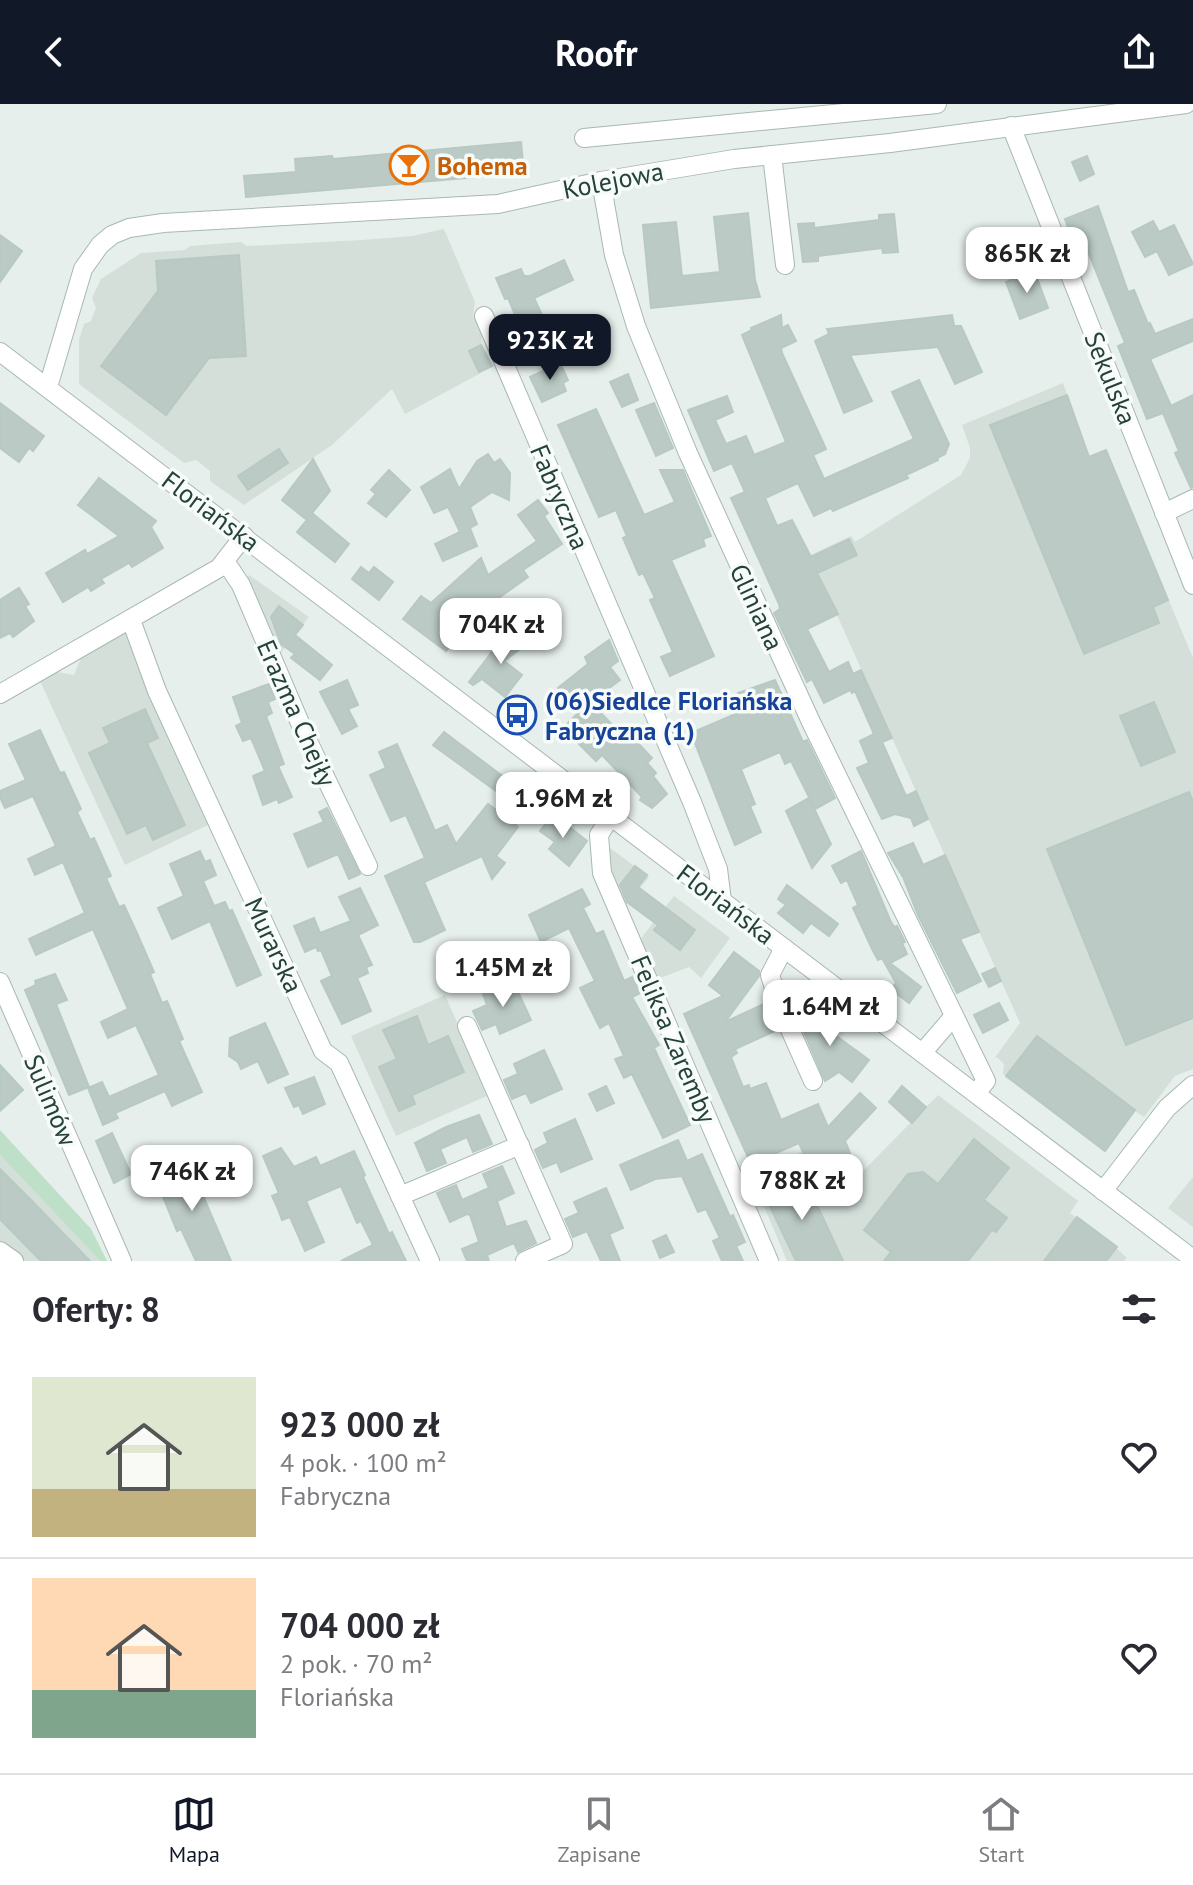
<!DOCTYPE html>
<html lang="pl">
<head>
<meta charset="utf-8">
<style>
  body { margin:0; font-family:"PT Sans",sans-serif; background:#f7f7f7; color:#2b2b33; height:100vh; display:flex; flex-direction:column; font-size:30px; white-space:nowrap }
  * { box-sizing:border-box; margin:0 }
  p { font-size:26px; color:#7c7c81 }
  .icon { flex:none; width:44px; height:44px; fill:none; stroke:currentColor; stroke-width:2; stroke-linecap:round; stroke-linejoin:round }
  .map { position:relative; height:1157px; overflow:hidden }
  .panel { display:flex; flex-direction:column; background:#fff; flex:1 }
  .panel>* { flex:none }
  .price { position:absolute; translate:-50% -68px; padding:0 18px; border-radius:16px; background:#fff; color:#222; font-size:26px; line-height:52px; filter:drop-shadow(0 2px 4px #0008) }
  .price::after { content:''; position:absolute; left:50%; top:48px; width:24px; height:18px; margin-left:-12px; background:inherit; clip-path:polygon(0 0,100% 0,50% 100%) }
  .price.on { background:#111827; color:#fff }
  ul { padding:0; list-style:none }
  li { display:flex; align-items:center; gap:24px; height:200px; padding:0 32px }
  li+li { border-top:2px solid #e1e1e2 }
  li span { display:grid; place-items:center; flex:none; width:224px; height:160px; border-radius:0px; color:#555 }
  li>.icon { margin-inline-start:auto }
  span .icon { width:96px; height:96px; fill:#fffc; stroke-width:1 }
  li b { font-size:34px }
  h2 { display:flex; justify-content:space-between; align-items:center; height:96px; padding:0 32px; font-size:34px }
  header { display:flex; justify-content:space-between; align-items:center; height:104px; padding:0 32px; background:#111827; color:#fff; font-size:36px; font-weight:700 }
  .tab-bar { display:flex; justify-content:space-around; align-items:center; height:112px; border-top:2px solid #e1e1e2; background:#fff; font-size:22px; color:#7c7c81 }
  .tab-bar a { display:grid; justify-items:center; gap:4px }
  .tab-bar .on { color:#111827 }
  .map>svg:first-child { display:block }
  .built { fill:#d4dfda }
  .grass { fill:#bfe0c8 }
  .building { fill:#bbcac4; stroke:#b8c9c2; stroke-width:2 }
  .lines { fill:none; stroke-linecap:round; stroke-linejoin:round }
  .minor-casing { stroke:#a8b8b2; stroke-width:20 }
  .minor { stroke:#fff; stroke-width:18 }
  .labels { text-anchor:middle; dominant-baseline:central; stroke-width:7; stroke-linejoin:round; paint-order:stroke }
  .food-label { font-size:26px; font-weight:bold; fill:#c56008; stroke:#f7fbf9; text-anchor:start }
  .street-label { font-size:26px; fill:#24423a; stroke:#f7fbf9 }
  .transit-label { font-size:26px; font-weight:bold; fill:#164399; stroke:#f7fbf9; text-anchor:start }
</style>
</head>
<body>
<header><svg class="icon" aria-label="back" viewBox="0 0 24 24"><path d="M15 5l-7 7 7 7"/></svg>Roofr<svg class="icon" aria-label="share" viewBox="0 0 24 24"><path d="M12 15V3M7 8l5-5 5 5M5 13v7h14v-7"/></svg></header>
<div class="map">
<svg width="1193" height="1157" viewBox="0 0 1193 1157">
  <rect width="100%" height="100%" fill="#e6efeb"/>
  <g class="built">
    <path d="M444 125 475 198 473 211 482 228 481 241 492 263 405 310 392 285 332 341 244 401 210 377V367L196 356 184 359 79 280V236L84 220 91 217 96 204 92 194 101 175 141 149 185 146 190 142 241 138 247 142 362 136 412 132Z"/>
    <path d="M1063 279 1089 352 1106 346 1193 554V965L1175 972 1144 1013 1135 1007 1105 1047 1003 970 1004 960 997 953 994 955 1020 919 810 451 851 432 855 438 961 371 970 354V344L962 321Z"/>
    <path d="M249 471 309 513 276 555 244 478Z"/>
    <path d="M129 527 212 719 125 761 40 577 57 568 74 571 81 554Z"/>
    <path d="M606 741 649 773 624 804 609 770Z"/>
    <path d="M674 792 730 834 701 874 689 863 655 876 639 837Z"/>
    <path d="M445 891 489 991 396 1032 351 932Z"/>
    <path d="M938 991 1078 1097 1070 1109 1103 1133 1109 1135 1108 1137 1127 1154 1124 1157H787L757 1086 748 1082 744 1073 842 1030 860 1070Z"/>
    <path d="M0 1051 100 1157H0Z"/>
    <path d="M1193 1073V1123L1168 1104Z"/>
  </g>
  <path class="grass" d="M0 1026 91 1125 107 1157H100L0 1051Z"/>
  <g class="building">
    <path d="M521 38 524 69 246 93 244 72 296 68 295 55 332 52 333 55Z"/>
    <path d="M1087 52 1094 70 1080 77 1072 58Z"/>
    <path d="M1098 102 1128 188 1134 186 1148 220 1150 219 1155 230 1193 215V237L1150 255 1171 302 1193 291V383L1191 384 1175 349 1179 347 1163 309 1147 315 1118 242 1125 239 1089 150 1086 147 1078 150 1065 115Z"/>
    <path d="M748 109 755 176 760 193 651 204 643 121 676 118 682 172 720 168 714 113Z"/>
    <path d="M894 110 898 148 883 149 882 144 818 152V157L803 158 798 120 814 119V124L879 116V111Z"/>
    <path d="M1153 117 1159 128 1174 121 1193 160 1169 171 1157 147 1145 153 1132 128Z"/>
    <path d="M0 131 22 147 0 178Z"/>
    <path d="M239 151 246 252 209 254 166 311 101 262 158 187 156 157Z"/>
    <path d="M564 156 573 176 534 194 553 234 522 245 516 231 520 230 516 221 519 220 508 194 505 195 496 174 521 165 524 172H530Z"/>
    <path d="M1028 169 1029 172 1035 169 1048 204 1020 215 1006 178Z"/>
    <path d="M781 211 782 224 788 221 796 237 781 244 782 249 826 345 813 351 824 375 914 335 892 288 919 276 949 340 945 350 937 354 938 356 906 371 908 374 833 407 831 404 814 412 798 379 765 394 777 422 792 416 811 453 849 435 857 451 817 469 838 510 807 525 829 568 848 558 853 570 861 566 892 634 882 638 906 692 916 687 928 715 914 722 911 714 895 710 882 715 857 664 869 659 860 637 874 630 855 587 852 589 850 586 824 599 812 575 807 578 774 509 780 505 779 500 731 394 745 388 732 359 714 367 688 306 727 292 733 308 715 316 726 340 746 332 754 351 786 338 742 231 752 226 751 224Z"/>
    <path d="M952 211 954 222H961L982 268 955 280 938 243 850 251 872 297 844 309 815 237 829 230 827 225Z"/>
    <path d="M481 241 492 262 479 268 469 247Z"/>
    <path d="M560 259 568 276 563 279 566 287 542 298 530 273Z"/>
    <path d="M628 270 638 296 622 303 610 278Z"/>
    <path d="M1067 291 1089 353 1106 346 1168 496 1153 503 1159 519 1084 550 990 321Z"/>
    <path d="M0 299 44 332 33 347 29 344 19 358 0 344Z"/>
    <path d="M654 299 673 344 656 352 636 306Z"/>
    <path d="M596 305 644 411 675 398 660 366H683L711 432 703 435 705 442 671 456 714 552 670 572 661 553 673 548 650 496 655 494 643 469 639 471 623 434 627 432 616 406 599 413 558 321Z"/>
    <path d="M279 345 288 359 248 386 238 372Z"/>
    <path d="M488 350 494 359 500 355 510 369 509 396 492 388 470 403 477 420 470 424 477 442 443 457 435 440 460 428 448 403 434 409 421 383 450 365 459 385 477 357Z"/>
    <path d="M313 355 330 387 312 409 349 440 335 458 297 428 307 416 282 396Z"/>
    <path d="M389 366 410 386 386 413 368 399 376 390 371 386Z"/>
    <path d="M99 374 156 417 151 423 163 444 132 463 129 459 101 475 104 479 91 487 88 483 63 498 46 469 85 446 87 450 119 432 78 401Z"/>
    <path d="M538 396 548 409 544 412 562 440 523 466 528 473 493 498 496 504 485 514 477 505 446 547 403 515 421 492 431 499 481 454 488 471 537 437 518 411Z"/>
    <path d="M361 463 369 469 374 463 393 478 379 496 352 475Z"/>
    <path d="M19 484 29 500 25 502 34 517 13 533 10 529 0 534V496Z"/>
    <path d="M279 502 303 521 295 531 332 561 320 576 291 554 295 550 281 540 271 513Z"/>
    <path d="M511 523 523 543 504 557 522 571 505 593 482 575 473 581 469 578Z"/>
    <path d="M609 536 618 557 610 563 620 576 590 598 630 639 634 635 652 654 647 659 656 669 653 672 667 690 652 704 640 696 642 693 602 651 596 657 563 624 577 610 558 584 588 560 585 553Z"/>
    <path d="M347 576 358 601 348 605 357 622 342 630 320 588Z"/>
    <path d="M775 576 803 638 807 636 835 694 815 705 791 657 785 660 780 648 741 665 755 700 750 702 761 728 735 741 691 629 745 606 738 589Z"/>
    <path d="M269 580 275 595 268 598 272 609 266 612 284 660 278 662 292 693 279 699 277 695 263 701 253 672 265 667 251 634 243 637 236 622 242 619 233 593Z"/>
    <path d="M1154 598 1175 648 1141 662 1120 612Z"/>
    <path d="M145 605 158 634 147 639 185 721 153 736 146 721 127 730 89 649 110 639 103 624Z"/>
    <path d="M40 626 60 669 64 668 81 705 77 708 90 736 94 734 111 772 106 774 119 803 124 801 136 827 154 868 150 870 162 899 167 897 183 935 179 937 202 988 172 1002 165 987 115 1009 118 1014 103 1021 88 984 102 978 109 993 159 971 136 921 108 934 101 918 128 905 93 825 36 851 29 835 85 809 63 758 35 771 28 755 56 742 33 692 5 704 0 693V687L26 676 9 640Z"/>
    <path d="M444 628 505 674 496 687 433 641Z"/>
    <path d="M397 640 435 727 447 721 456 740 488 700 518 723 496 752 505 759 492 775 482 752 424 778 445 826 420 838H414L385 772 425 754 406 711 391 717 370 671 386 664 379 648Z"/>
    <path d="M1189 688 1193 698V914L1126 941 1047 745Z"/>
    <path d="M809 694 831 740 812 764 786 707Z"/>
    <path d="M327 704 360 770 349 775 338 750 308 763 294 730 324 718 319 708Z"/>
    <path d="M553 710 587 737 569 762 549 745 555 738 540 727Z"/>
    <path d="M913 739 923 761 945 751 979 828 960 835 981 877 957 889 918 811 903 773 888 749Z"/>
    <path d="M200 747 205 758 210 756 216 771 203 777 214 802 225 798 229 807 232 806 261 871 237 882 210 817 172 835 158 804 184 792 170 760Z"/>
    <path d="M861 747 890 816 894 823 897 822 905 838 902 839 907 850 890 859 921 883 909 899 891 885 896 879 882 854 878 856 873 847 853 804 858 801 847 776 841 779 832 762Z"/>
    <path d="M635 762 647 771 638 783 695 826 680 846 654 826 658 821 627 798 620 781Z"/>
    <path d="M787 781 838 820 829 832 811 819 803 829 778 809 786 801 778 795Z"/>
    <path d="M360 784 378 821 358 831 372 861 366 863 368 869 357 874 371 907 342 920 321 877 332 872 321 846 318 847 316 843 305 848 294 822 314 814 320 829 351 817 339 793Z"/>
    <path d="M582 785 590 800 583 804 596 830 603 827 624 877 632 873 640 889 632 893 659 941 654 944 690 1021 663 1034 632 970 624 974 615 955 624 952 609 919 600 924 580 884 595 877 569 824 541 838 529 811Z"/>
    <path d="M734 848 759 867V872L725 918 766 899 777 926 735 945 737 949 731 953 743 983 749 981 750 985 766 979 781 1016 818 1000 828 1023 860 989 876 1004 845 1037 850 1049 811 1066 799 1039 751 1060 684 910 723 892 709 881Z"/>
    <path d="M995 864 1001 877 989 883 982 870Z"/>
    <path d="M55 870 67 896 56 900 89 983 69 991 25 886 36 881 35 877Z"/>
    <path d="M513 877 531 916 500 930 496 920 482 926 473 907 487 901 483 890Z"/>
    <path d="M999 899 1008 916 983 929 974 911Z"/>
    <path d="M806 901 828 918 824 923 869 956 852 978 839 968 825 977 797 912Z"/>
    <path d="M417 912 428 941 448 932 464 968 412 991 415 1000 399 1007 379 963 397 955 383 926Z"/>
    <path d="M265 919 288 970 268 979 258 957 241 965 238 958 229 952 230 934Z"/>
    <path d="M1037 932 1135 1006 1105 1047 1006 972Z"/>
    <path d="M544 946 562 985 531 999 526 989 512 995 504 976 518 970 514 960Z"/>
    <path d="M0 961 23 986 0 1007Z"/>
    <path d="M314 973 325 1000 303 1010 299 1001 294 1003 285 984Z"/>
    <path d="M606 982 614 999 597 1007 589 990Z"/>
    <path d="M902 982 926 1003 912 1019 889 998Z"/>
    <path d="M479 1011 492 1040 473 1048 467 1033 440 1045 446 1059 427 1067 415 1039 446 1023Z"/>
    <path d="M575 1015 592 1055 561 1068 557 1058 543 1064 535 1046 548 1039 544 1029Z"/>
    <path d="M112 1029 131 1070 114 1079 96 1037Z"/>
    <path d="M974 1035 1009 1064 984 1096 1007 1114 996 1128 992 1126 968 1157H884L891 1148 864 1126 908 1070 923 1068 938 1080Z"/>
    <path d="M678 1036 687 1057 702 1050 730 1113 733 1111 745 1138 736 1142 743 1157H722L713 1137 720 1134 706 1105 698 1108 682 1072 655 1075 631 1086 620 1061Z"/>
    <path d="M281 1044 294 1063 316 1053 320 1062 354 1047 365 1071 363 1073 389 1130 392 1128 406 1157H341L373 1141 361 1117 357 1119 341 1082 306 1097 324 1138 305 1147 290 1113 282 1116 278 1105 272 1092 279 1089 263 1052Z"/>
    <path d="M184 1054 195 1073 231 1157H196L181 1125 177 1127 155 1073 170 1067 167 1061Z"/>
    <path d="M502 1062 514 1089 497 1097 506 1123 526 1117 536 1139 518 1148 514 1139 487 1151 489 1157H467L462 1145 479 1138 470 1111 467 1110 450 1118 437 1089 456 1081 462 1096 489 1084 483 1070Z"/>
    <path d="M0 1065 30 1095 90 1157H41L0 1115Z"/>
    <path d="M803 1071 843 1157H796L763 1088Z"/>
    <path d="M606 1084 623 1124 609 1130 620 1157H601L587 1127 573 1133 565 1115 579 1109 574 1098Z"/>
    <path d="M1077 1113 1117 1143 1106 1157H1044Z"/>
    <path d="M666 1131 674 1148 660 1154 653 1137Z"/>
  </g>
  <g class="lines">
    <defs>
      <g id="minor">
        <path d="M1011 22 1193 481"/>
        <path d="M584 34 937 0"/>
        <path d="M772 51 785 161"/>
        <path d="M601 77 614 151 636 222 688 349 811 618 986 977 976 989"/>
        <path d="M484 212 692 698 718 765 722 797"/>
        <path d="M0 248 1193 1155"/>
        <path d="M48 283 83 165 100 141 112 131 129 124 163 119 498 100 601 77 734 55 890 39 1186 0"/>
        <path d="M1164 409 1193 395"/>
        <path d="M225 457 241 481 306 633 368 762"/>
        <path d="M131 516 157 587 323 947 339 959 430 1157"/>
        <path d="M0 590 219 464 244 432"/>
        <path d="M611 712 599 731 602 769 769 1157"/>
        <path d="M784 844 770 871 780 903 813 977"/>
        <path d="M0 878 122 1157"/>
        <path d="M467 922 563 1140 525 1157"/>
        <path d="M923 948 953 913"/>
        <path d="M1103 1087 1167 1004 1193 981"/>
        <path d="M400 1092 520 1041"/>
        <path d="M0 1147 14 1157"/>
      </g>
    </defs>
    <use href="#minor" class="minor-casing"/>
    <use href="#minor" class="minor"/>
  </g>
  <defs>
    <symbol id="bar-ring" viewBox="-11 -11 22 22"><circle r="9.5" fill="#f7fbf9" stroke="#e8710a" stroke-width="1.5"/><path d="M-6-5H6L.8 .8V4.5H3.5V6h-7V4.5H-.8V.8Z" fill="#e8710a"/></symbol>
    <symbol id="bus-ring" viewBox="-11 -11 22 22"><circle r="9.5" fill="#f7fbf9" stroke="#1a4fb4" stroke-width="1.5"/><path d="M-5-6H5V4H4V6H2V4H-2V6H-4V4H-5ZM-3.5-4V0h7V-4ZM-3.5 1.2v1.5H-2V1.2ZM2 1.2v1.5H3.5V1.2Z" fill="#1a4fb4"/></symbol>
  </defs>
  <g fill-rule="evenodd">
    <use href="#bar-ring" x="387" y="39" width="44" height="44"/>
    <use href="#bus-ring" x="495" y="589" width="44" height="44"/>
  </g>
  <g class="labels">
    <g class="food-label">
      <text x="437" y="61">Bohema</text>
    </g>
    <g class="street-label">
      <text transform="translate(613 76) rotate(-11)">Kolejowa</text>
      <text transform="translate(1111 274) rotate(68)">Sekulska</text>
      <text transform="translate(560 393) rotate(67)">Fabryczna</text>
      <text transform="translate(211 407) rotate(37)">Floriańska</text>
      <text transform="translate(757 503) rotate(65)">Gliniana</text>
      <text transform="translate(297 609) rotate(66)">Erazma Chejły</text>
      <text transform="translate(726 800) rotate(37)">Floriańska</text>
      <text transform="translate(274 841) rotate(65)">Murarska</text>
      <text transform="translate(674 935) rotate(67)">Feliksa Zaremby</text>
      <text transform="translate(51 996) rotate(67)">Sulimów</text>
    </g>
    <g class="transit-label">
      <text x="545" y="596">(06)Siedlce Floriańska<tspan x="545" dy="30">Fabryczna (1)</tspan></text>
    </g>
  </g>
</svg>
<b class="price" style="left:1027px;top:191px">865K zł</b>
<b class="price on" style="left:550px;top:278px">923K zł</b>
<b class="price" style="left:501px;top:562px">704K zł</b>
<b class="price" style="left:563px;top:736px">1.96M zł</b>
<b class="price" style="left:503px;top:905px">1.45M zł</b>
<b class="price" style="left:830px;top:944px">1.64M zł</b>
<b class="price" style="left:192px;top:1109px">746K zł</b>
<b class="price" style="left:802px;top:1118px">788K zł</b>
</div>
<section class="panel">
<h2>Oferty: 8<svg class="icon" aria-label="filters" viewBox="0 0 24 24"><path d="M4 7h16M4 17h16"/><circle cx="9" cy="7" r="2"/><circle cx="15" cy="17" r="2"/></svg></h2>
<ul>
<li><span style="background:linear-gradient(#dfe7d0 70%,#c2b280 0)"><svg class="icon" aria-label="home" viewBox="0 0 24 24"><path d="M3 11l9-7 9 7M6 9v11h12V9"/></svg></span><div><b>923 000 zł</b><p>4 pok. · 100 m²</p><p>Fabryczna</p></div><svg class="icon" aria-label="heart" viewBox="0 0 24 24"><path d="M12 20l-8-8c-3-5 5-10 8-4 3-6 11-1 8 4z"/></svg></li>
<li><span style="background:linear-gradient(#ffd9b3 70%,#7fa58c 0)"><svg class="icon" aria-label="home" viewBox="0 0 24 24"><path d="M3 11l9-7 9 7M6 9v11h12V9"/></svg></span><div><b>704 000 zł</b><p>2 pok. · 70 m²</p><p>Floriańska</p></div><svg class="icon" aria-label="heart" viewBox="0 0 24 24"><path d="M12 20l-8-8c-3-5 5-10 8-4 3-6 11-1 8 4z"/></svg></li>
</ul>
</section>
<nav class="tab-bar">
<a class="on"><svg class="icon" aria-label="map" viewBox="0 0 24 24"><path d="M3 6l6-2 6 2 6-2v14l-6 2-6-2-6 2zM9 4v14M15 6v14"/></svg>Mapa</a>
<a><svg class="icon" aria-label="saved" viewBox="0 0 24 24"><path d="M7 4h10v16l-5-4-5 4z"/></svg>Zapisane</a>
<a><svg class="icon" aria-label="home" viewBox="0 0 24 24"><path d="M3 11l9-7 9 7M6 9v11h12V9"/></svg>Start</a>
</nav>
</body>
</html>
